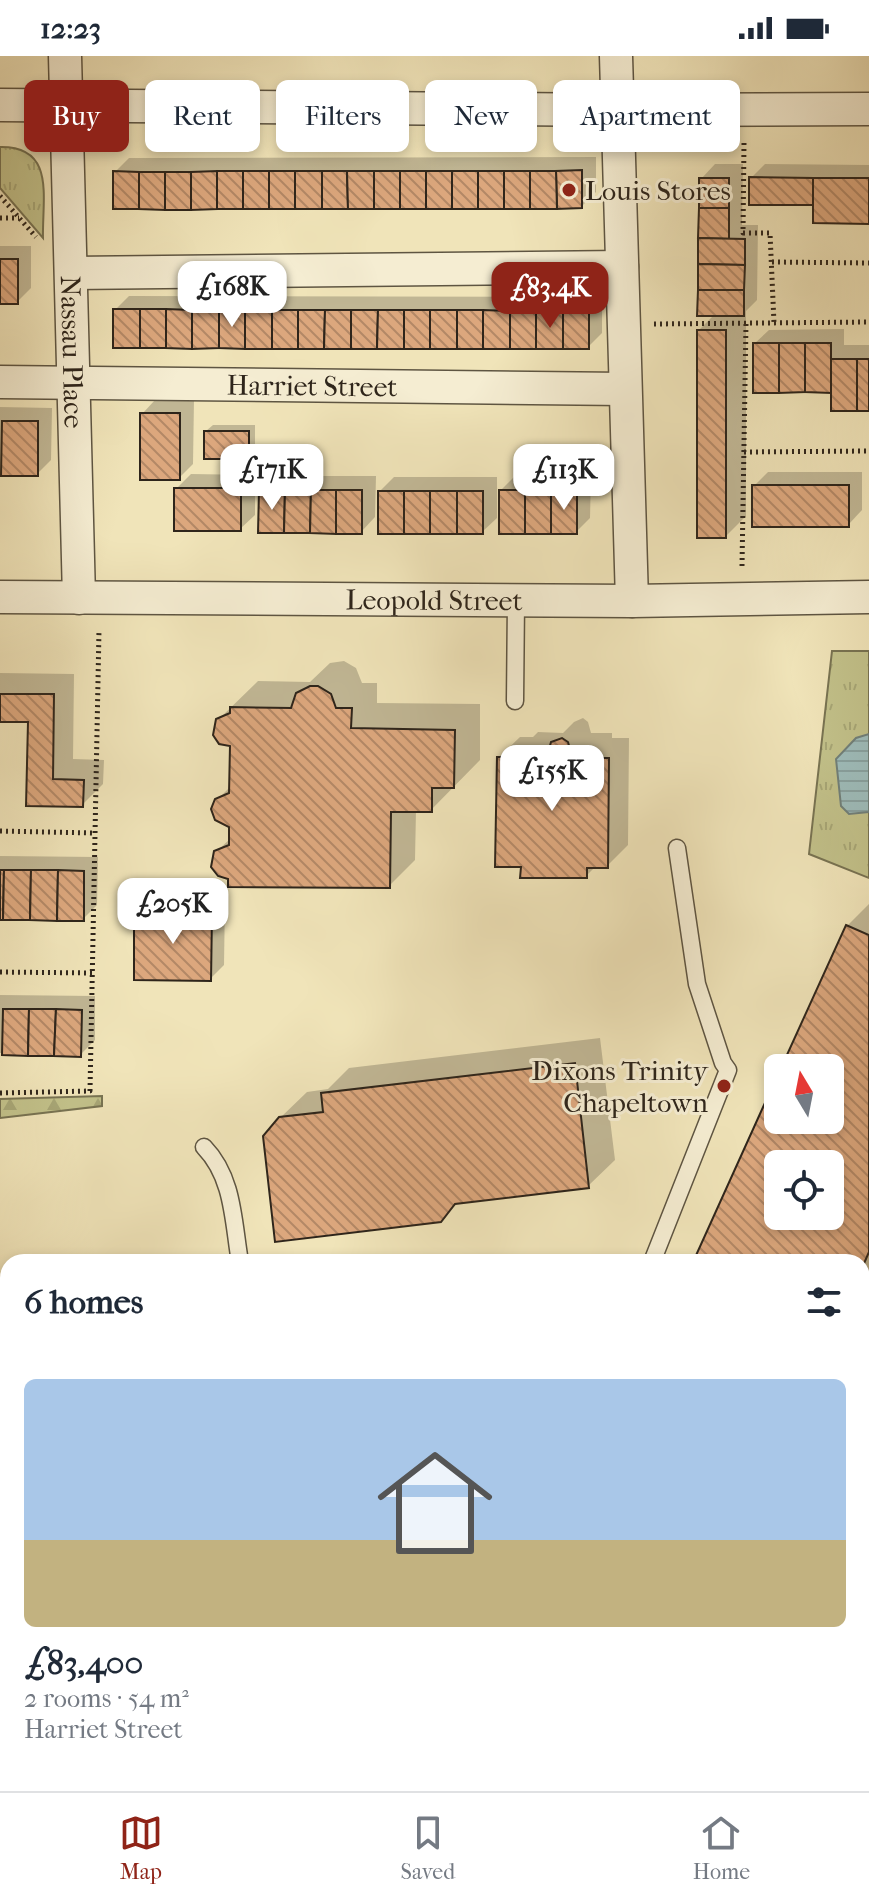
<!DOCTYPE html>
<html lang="en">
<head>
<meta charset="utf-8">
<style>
  body { margin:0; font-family:"IM FELL French Canon",serif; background:#f2f2f3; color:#1f2937; height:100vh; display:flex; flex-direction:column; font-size:30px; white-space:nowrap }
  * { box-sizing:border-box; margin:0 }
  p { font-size:26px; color:#747a83 }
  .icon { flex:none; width:44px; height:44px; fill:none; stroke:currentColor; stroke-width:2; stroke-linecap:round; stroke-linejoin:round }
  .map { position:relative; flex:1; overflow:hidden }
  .panel { position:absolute; left:0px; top:1198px; width:870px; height:538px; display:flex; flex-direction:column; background:#fff; border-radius:24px 24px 0 0; box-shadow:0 4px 12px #0003 }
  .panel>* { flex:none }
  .banner { position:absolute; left:24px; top:24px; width:822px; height:72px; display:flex; gap:16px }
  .needle { width:52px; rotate:350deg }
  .buttons { position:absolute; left:764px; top:998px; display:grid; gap:16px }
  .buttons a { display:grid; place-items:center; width:80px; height:80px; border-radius:12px; background:#fff; box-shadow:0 4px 12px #0003; font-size:40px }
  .price { position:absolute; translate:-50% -68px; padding:0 18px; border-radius:16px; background:#fff; color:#222; font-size:26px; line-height:52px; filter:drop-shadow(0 2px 4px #0008) }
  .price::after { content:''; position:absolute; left:50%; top:48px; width:24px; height:18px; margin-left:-12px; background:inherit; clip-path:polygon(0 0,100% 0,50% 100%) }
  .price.current { background:#8f2418; color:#fff }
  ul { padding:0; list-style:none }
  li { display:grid; align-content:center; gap:16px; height:424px; padding:0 24px }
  li span { display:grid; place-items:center; height:248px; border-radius:12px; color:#555 }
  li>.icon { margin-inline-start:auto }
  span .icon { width:144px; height:144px; fill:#fffc; stroke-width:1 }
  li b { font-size:34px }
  h2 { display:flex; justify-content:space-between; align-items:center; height:96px; padding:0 24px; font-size:34px }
  .tag { padding:0 28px; border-radius:12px; background:#fff; box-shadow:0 4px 12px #0003; font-size:28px; line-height:72px }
  .tag.current { background:#8f2418; color:#fff }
  .status { display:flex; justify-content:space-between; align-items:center; height:56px; padding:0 40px; background:#fff; direction:ltr }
  .status svg { height:22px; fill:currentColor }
  .tabs { display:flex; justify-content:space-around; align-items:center; height:112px; border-top:2px solid #e0e1e3; background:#fff; font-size:22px; color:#747a83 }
  .tabs a { display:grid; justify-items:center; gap:4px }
  .tabs .current { color:#8f2418 }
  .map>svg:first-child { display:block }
  .grass { fill:url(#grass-tufts); stroke:#787352; stroke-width:2 }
  .forest { fill:url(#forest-firs); stroke:#787352; stroke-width:2 }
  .park { fill:#c2c18a; stroke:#787352; stroke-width:2 }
  .water { fill:url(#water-rules); stroke:#71807a; stroke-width:2 }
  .shadow { fill:#0003; fill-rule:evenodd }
  .building { fill:url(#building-back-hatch); stroke:#2e251b; stroke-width:2; fill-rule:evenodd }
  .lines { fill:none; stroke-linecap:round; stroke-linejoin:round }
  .lane-casing { stroke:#5e5542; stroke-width:19 }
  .street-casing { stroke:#5e5542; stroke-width:35 }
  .primary-casing { stroke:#2e251b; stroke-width:47 }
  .path { stroke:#2e251b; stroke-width:5; stroke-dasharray:2 4; stroke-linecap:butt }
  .lane { stroke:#f5edd2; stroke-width:16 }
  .street { stroke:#f5edd2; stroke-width:32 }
  .primary { stroke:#f0e4b9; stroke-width:44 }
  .poi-dot { fill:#8f2418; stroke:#f5edd2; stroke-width:3 }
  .labels { text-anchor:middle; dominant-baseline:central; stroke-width:6; stroke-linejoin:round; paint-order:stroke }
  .poi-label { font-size:28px; fill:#2e251b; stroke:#f5edd2; text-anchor:start }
  .street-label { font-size:28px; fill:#2e251b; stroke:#f5edd2 }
</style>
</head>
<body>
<div class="status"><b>12:23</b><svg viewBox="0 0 49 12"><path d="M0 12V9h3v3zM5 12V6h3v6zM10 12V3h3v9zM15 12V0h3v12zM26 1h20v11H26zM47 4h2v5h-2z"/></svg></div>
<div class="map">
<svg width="869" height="1735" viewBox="0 0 869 1735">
  <defs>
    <pattern id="grass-tufts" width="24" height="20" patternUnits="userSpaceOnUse" patternTransform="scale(2)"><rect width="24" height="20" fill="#c2c18a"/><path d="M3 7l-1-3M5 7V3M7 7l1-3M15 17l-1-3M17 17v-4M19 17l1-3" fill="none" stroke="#a7a676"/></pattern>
    <pattern id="forest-firs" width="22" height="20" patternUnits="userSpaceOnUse" patternTransform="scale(2)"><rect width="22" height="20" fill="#c2c18a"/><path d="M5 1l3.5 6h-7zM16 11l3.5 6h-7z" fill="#a7a676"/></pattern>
    <pattern id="water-rules" width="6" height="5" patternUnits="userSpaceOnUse" patternTransform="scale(2)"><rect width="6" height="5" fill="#9ebcba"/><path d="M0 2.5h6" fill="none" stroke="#88a19f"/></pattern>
    <pattern id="building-back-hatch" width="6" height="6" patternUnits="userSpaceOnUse" patternTransform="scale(2)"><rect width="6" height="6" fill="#dca77d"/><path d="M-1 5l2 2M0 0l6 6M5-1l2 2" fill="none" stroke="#b38866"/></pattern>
  </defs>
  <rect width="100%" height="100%" fill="#f0e4b9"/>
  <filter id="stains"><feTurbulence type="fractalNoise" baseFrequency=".0025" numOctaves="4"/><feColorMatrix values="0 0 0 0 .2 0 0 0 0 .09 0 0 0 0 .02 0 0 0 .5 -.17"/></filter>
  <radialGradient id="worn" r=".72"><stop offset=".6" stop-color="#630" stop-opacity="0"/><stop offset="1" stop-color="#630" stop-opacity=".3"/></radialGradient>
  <g class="grass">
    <path d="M0 91C56 90 42 142 43 182L0 132Z"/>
    <path d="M832 595H869V822L809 798Z"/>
    <path d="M862 1636 869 1646V1726L856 1735H797L792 1728H862Z"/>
  </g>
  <path class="forest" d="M102 1040V1050L0 1062V1043Z"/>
  <path class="park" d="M8 1553V1709L0 1715V1558Z"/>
  <path class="water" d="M869 678V756L849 758 841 750 836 703 856 682Z"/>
  <g class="shadow">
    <path d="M596 101V136L582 150 115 116 129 102Z"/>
    <path d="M715 108H743L742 169H758L757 244 746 255V460L726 480 699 274 715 258 701 123Z"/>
    <path d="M765 108 869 109V166L751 122Z"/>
    <path d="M0 190H31V232L17 246H0Z"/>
    <path d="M129 240 602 241V277L588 291 115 254Z"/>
    <path d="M844 273V289H869V353L754 288 769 274Z"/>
    <path d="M156 343H194L193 408 179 422 142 358Z"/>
    <path d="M0 351 52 352 51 404 37 418H0Z"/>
    <path d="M213 369H255V394L248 401 206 375Z"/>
    <path d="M768 416H862V454L848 469 754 430Z"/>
    <path d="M191 418 255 419V459L240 473 176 433Z"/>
    <path d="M275 420H376L375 461 361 476 261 435Z"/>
    <path d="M515 420H591L590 462 576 476 501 434Z"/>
    <path d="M394 421H497V462L482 476 380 435Z"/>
    <path d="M344 605 356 612 362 627H377V647L480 648V704L431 754H416L415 804 389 830 230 822 216 796 231 782V769L220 741 231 730 232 689 218 664 258 625 310 626 330 607Z"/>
    <path d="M0 617 74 618 73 703 104 704 103 728 82 749 28 748 30 664H0Z"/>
    <path d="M583 662 588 666 591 677H612V682H629L628 789 607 810H596L586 820 523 809 499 701 520 681H533L538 676 563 677 574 666Z"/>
    <path d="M0 800 98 801 97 849 83 863 0 862Z"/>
    <path d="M151 843H225L224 909 210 923 136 857Z"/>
    <path d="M869 848V1224L862 1240V1206H695L778 1023V1064H830V1012H783L847 870ZM778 1108H830V1160H778Z"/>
    <path d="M0 939 95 940V984L80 999 0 997Z"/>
    <path d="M600 982 615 1104 588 1130 459 1146 440 1164 280 1062 307 1036 328 1033 349 1012Z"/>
    <path d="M8 1403V1449L0 1451V1405Z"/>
    <path d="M21 1728H101L107 1735H11Z"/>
    <path d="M316 1728H449L454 1735H307Z"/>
    <path d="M633 1728H703L708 1735H624Z"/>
  </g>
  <g class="building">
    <path d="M582 114V152L557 153 556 115Z"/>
    <path d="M113 115 139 116V153H113Z"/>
    <path d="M217 115V153L191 154V116Z"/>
    <rect x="217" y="115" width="26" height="38"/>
    <rect x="243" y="115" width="26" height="38"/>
    <rect x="269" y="115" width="26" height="38"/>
    <rect x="295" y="115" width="27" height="38"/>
    <path d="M322 115H347L348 153H322Z"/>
    <path d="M347 115H374V153H348Z"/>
    <rect x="374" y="115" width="26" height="38"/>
    <rect x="400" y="115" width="26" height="38"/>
    <rect x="426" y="115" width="26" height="38"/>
    <rect x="452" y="115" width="26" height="38"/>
    <rect x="478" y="115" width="26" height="38"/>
    <rect x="504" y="115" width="26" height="38"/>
    <path d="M530 115H556L557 153H530Z"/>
    <path d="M139 116H165V154L139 153Z"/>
    <rect x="165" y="116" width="26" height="38"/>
    <path d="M749 121 813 122V149H749Z"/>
    <rect x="699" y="122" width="30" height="30"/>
    <path d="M813 122H869V168L813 167Z"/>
    <path d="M699 152H729V183L698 182Z"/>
    <path d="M698 182 745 183V209L698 208Z"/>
    <rect x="0" y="203" width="18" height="45"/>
    <path d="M698 208 745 209 744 234H698Z"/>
    <path d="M698 234H744V260H697Z"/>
    <rect x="113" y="253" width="27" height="39"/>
    <rect x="140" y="253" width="26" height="39"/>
    <path d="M166 253 192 254V293L166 292Z"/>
    <path d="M192 254H219V292L192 293Z"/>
    <path d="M219 254H245V293L219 292Z"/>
    <rect x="245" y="254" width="27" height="39"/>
    <rect x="272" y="254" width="26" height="39"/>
    <path d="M298 254H325L324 293H298Z"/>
    <path d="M325 254H351V293H324Z"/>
    <path d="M351 254H378L377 293H351Z"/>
    <path d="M378 254H404V293H377Z"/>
    <rect x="404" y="254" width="26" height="39"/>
    <rect x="430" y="254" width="27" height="39"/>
    <rect x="457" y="254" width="26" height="39"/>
    <path d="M483 254 510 255V293H483Z"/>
    <rect x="510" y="255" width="26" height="38"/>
    <rect x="536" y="255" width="27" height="38"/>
    <rect x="563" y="255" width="26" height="38"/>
    <rect x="697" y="274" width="29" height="208"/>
    <rect x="753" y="287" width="26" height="50"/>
    <path d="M779 287H805V336L779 337Z"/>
    <path d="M805 287H831V337L805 336Z"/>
    <rect x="831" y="303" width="26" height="52"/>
    <rect x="857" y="303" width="12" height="52"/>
    <rect x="140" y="357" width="40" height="67"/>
    <path d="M2 365H38V420H1Z"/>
    <rect x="204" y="375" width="45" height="28"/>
    <rect x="752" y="429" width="97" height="42"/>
    <rect x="174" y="432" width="67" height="43"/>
    <path d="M259 434H285L284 477H258Z"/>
    <path d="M285 434H311L310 477H284Z"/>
    <path d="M311 434H336V478L310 477Z"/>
    <rect x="336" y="434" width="26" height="44"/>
    <rect x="499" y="434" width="26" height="44"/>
    <rect x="525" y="434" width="26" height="44"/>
    <rect x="551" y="434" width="26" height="44"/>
    <rect x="378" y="435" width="26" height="43"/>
    <rect x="404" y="435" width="26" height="43"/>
    <rect x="430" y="435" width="27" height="43"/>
    <rect x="457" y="435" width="26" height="43"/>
    <path d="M310 630H318L331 638 336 652H352L351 672 455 674 454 732H432V756H391L390 832 228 831V823L218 820 211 811 214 795 229 789V771L215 764 211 753 215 743 229 737 230 690 219 688 213 679 216 663 230 657V651L291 652 296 637Z"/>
    <path d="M0 638H54L53 723 84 724 83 751 26 750 28 666H0Z"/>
    <path d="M562 682 568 686 571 697H592V702H609L608 812H587V822H520L521 811H495L497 701H515V696L548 697 551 686Z"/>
    <path d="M0 814H4L3 864H0Z"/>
    <path d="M4 814H31L30 864H3Z"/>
    <path d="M31 814H58L57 865 30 864Z"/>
    <path d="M58 814 84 815V865H57Z"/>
    <path d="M134 856 212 857 211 925 134 924Z"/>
    <path d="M846 869 869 879V1196L862 1212V1206H693L778 1018V1064H830V1012H781ZM778 1108H830V1160H778Z"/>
    <path d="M3 953H29L28 1000 2 999Z"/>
    <path d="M29 953H56L54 1000H28Z"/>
    <path d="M56 953 82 954 81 1001 54 1000Z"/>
    <path d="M575 1007 589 1132 455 1148 441 1166 275 1186 263 1080 279 1061 323 1056 321 1037Z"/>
    <path d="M0 1419 8 1446V1451L0 1453Z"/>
    <path d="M869 1599V1646L862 1636V1604Z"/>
    <path d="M25 1728H66L71 1735H16Z"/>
    <path d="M328 1728H413L419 1735H333Z"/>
    <path d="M638 1728H668L673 1735H629Z"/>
  </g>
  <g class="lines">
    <defs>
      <g id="lane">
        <path d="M515 645 516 544"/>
        <path d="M204 1091C234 1122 233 1166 240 1206"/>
        <path d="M652 1206 728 1014 723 1007 697 928 677 792"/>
        <path d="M215 1728 217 1735"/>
        <path d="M747 1728 752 1735"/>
      </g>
      <g id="street">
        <path id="s1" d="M65 0 79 542"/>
        <path d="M616 0 632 545"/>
        <path d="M0 49 616 54 869 53"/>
        <path d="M72 217 622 211"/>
        <path id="s2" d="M0 326 625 333"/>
        <path id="s3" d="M0 541 632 545 869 541"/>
      </g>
      <g id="primary">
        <path d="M0 1348 8 1345"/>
        <path d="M862 1387 869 1390"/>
      </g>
    </defs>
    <use href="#lane" class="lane-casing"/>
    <use href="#street" class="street-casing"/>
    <use href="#primary" class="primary-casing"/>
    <g class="path">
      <path d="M744 87 743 177H770L774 267"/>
      <path d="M0 140 36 181"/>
      <path d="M0 162H19"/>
      <path d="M772 206 869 207"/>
      <path d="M654 268 869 266"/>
      <path d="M744 396 869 395"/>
      <path d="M742 510 746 267"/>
      <path d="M0 775 95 777"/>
      <path d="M0 916 92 917"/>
      <path d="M0 1037 90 1035 99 574"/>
      <path d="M0 1580 8 1576"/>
      <path d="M0 1730 8 1724"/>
    </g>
    <use href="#lane" class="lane"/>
    <use href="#street" class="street"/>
    <use href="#primary" class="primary"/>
  </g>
  <g class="poi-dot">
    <circle cx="569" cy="134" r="8"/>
    <circle cx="724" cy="1030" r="8"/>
  </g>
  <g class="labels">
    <g class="poi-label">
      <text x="585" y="134">Louis Stores</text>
      <text x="708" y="1014" text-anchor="end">Dixons Trinity<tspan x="708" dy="32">Chapeltown</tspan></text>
    </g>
    <g class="street-label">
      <text stroke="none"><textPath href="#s1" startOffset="296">Nassau Place</textPath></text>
      <text stroke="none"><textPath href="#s2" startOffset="312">Harriet Street</textPath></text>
      <text stroke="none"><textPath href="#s3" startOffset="434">Leopold Street</textPath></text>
    </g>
  </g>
  <rect width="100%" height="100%" filter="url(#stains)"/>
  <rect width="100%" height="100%" fill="url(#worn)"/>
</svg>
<div class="buttons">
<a><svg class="needle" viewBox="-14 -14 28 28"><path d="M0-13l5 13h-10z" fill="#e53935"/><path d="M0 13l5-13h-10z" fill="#747a83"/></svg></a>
<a><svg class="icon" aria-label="locate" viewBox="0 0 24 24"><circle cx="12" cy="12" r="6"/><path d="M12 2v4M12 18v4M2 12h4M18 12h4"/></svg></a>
</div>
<b class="price" style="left:232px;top:273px">£168K</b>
<b class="price current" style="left:550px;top:274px">£83.4K</b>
<b class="price" style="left:272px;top:456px">£171K</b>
<b class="price" style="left:564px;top:456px">£113K</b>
<b class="price" style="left:552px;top:757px">£155K</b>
<b class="price" style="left:173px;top:890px">£205K</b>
<div class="banner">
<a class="tag current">Buy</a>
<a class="tag">Rent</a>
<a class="tag">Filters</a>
<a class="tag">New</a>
<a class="tag">Apartment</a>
</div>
<section class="panel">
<h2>6 homes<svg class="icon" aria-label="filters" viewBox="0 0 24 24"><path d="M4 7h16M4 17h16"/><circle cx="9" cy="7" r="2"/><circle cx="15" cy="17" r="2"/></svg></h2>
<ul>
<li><span style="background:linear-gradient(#a9c7e8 65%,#c2b280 0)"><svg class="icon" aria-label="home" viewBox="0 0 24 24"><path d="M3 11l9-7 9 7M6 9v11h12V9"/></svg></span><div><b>£83,400</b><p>2 rooms · 54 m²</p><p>Harriet Street</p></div></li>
</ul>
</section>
</div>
<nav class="tabs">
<a class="current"><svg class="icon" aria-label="map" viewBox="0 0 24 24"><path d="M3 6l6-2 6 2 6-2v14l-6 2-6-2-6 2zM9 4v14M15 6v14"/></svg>Map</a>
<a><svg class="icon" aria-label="saved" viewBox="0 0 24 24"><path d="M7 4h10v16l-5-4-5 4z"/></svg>Saved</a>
<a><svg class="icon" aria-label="home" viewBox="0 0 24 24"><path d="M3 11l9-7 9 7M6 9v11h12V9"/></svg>Home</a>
</nav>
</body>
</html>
